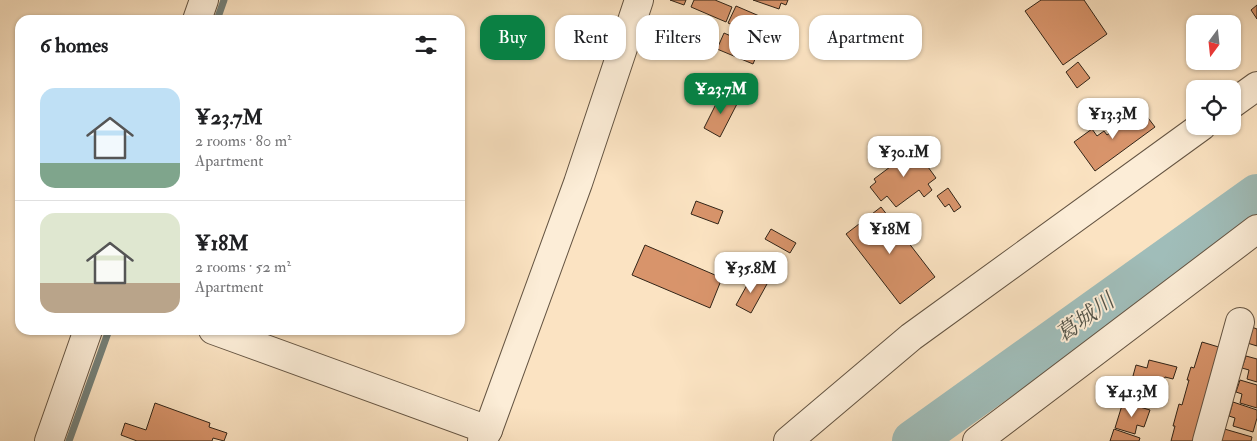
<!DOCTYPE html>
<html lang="en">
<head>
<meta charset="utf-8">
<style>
  body { margin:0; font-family:"IM FELL Double Pica","Noto Serif JP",serif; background:#f6f6f6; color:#202124; height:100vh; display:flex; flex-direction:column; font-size:19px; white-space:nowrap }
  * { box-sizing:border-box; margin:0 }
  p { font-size:16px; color:#757577 }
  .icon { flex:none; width:28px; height:28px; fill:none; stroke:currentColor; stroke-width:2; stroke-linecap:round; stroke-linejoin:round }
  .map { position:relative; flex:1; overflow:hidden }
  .details { position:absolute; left:15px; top:15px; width:450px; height:320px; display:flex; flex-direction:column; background:#fff; border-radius:15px; box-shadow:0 1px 4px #0004 }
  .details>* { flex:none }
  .top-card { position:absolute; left:480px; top:15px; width:475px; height:45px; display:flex; gap:10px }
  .needle { width:32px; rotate:195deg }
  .tools { position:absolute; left:1186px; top:15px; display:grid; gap:10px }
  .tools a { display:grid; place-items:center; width:55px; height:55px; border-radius:10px; background:#fff; box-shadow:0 1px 4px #0004; font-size:25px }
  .price { position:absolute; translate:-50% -42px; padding:0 11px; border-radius:10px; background:#fff; color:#222; font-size:16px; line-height:32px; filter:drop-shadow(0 1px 2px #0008) }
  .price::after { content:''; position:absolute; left:50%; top:30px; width:15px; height:11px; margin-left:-8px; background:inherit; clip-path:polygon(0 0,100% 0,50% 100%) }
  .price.selected { background:#0b8043; color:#fff }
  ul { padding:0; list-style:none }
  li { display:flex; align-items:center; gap:15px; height:125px; padding:0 25px }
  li+li { border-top:1px solid #e0e0e0 }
  li span { display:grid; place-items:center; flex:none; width:140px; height:100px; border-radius:15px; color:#555 }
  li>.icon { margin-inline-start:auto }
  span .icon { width:60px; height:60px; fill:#fffc; stroke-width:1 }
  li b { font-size:21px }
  h2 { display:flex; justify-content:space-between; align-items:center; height:60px; padding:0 25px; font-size:21px }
  .chip { padding:0 18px; border-radius:15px; background:#fff; box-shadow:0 1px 4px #0004; font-size:18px; line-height:45px }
  .chip.selected { background:#0b8043; color:#fff }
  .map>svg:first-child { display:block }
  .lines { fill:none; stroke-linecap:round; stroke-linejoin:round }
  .stream { stroke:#748079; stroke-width:7 }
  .river { stroke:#a0bdb9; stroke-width:42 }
  .building { fill:#d8946b; stroke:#322518 }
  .minor-casing { stroke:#645442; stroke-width:30 }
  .minor { stroke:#fcedd7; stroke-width:28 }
  .labels { text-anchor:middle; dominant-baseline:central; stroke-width:4; stroke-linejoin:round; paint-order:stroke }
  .water-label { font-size:22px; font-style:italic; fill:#535348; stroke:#fcedd7 }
</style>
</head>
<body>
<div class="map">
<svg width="1257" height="441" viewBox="0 0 1257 441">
  <rect width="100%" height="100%" fill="#fbe3c2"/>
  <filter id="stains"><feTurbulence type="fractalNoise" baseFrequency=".004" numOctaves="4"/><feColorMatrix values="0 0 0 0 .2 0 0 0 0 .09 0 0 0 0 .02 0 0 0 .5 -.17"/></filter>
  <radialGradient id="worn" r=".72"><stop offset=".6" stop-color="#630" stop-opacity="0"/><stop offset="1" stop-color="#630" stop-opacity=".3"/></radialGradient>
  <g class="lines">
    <g class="stream">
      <path d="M217 20 224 0"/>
      <path d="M69 441 109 330"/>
    </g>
    <path class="river" d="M913 441 1257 195"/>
  </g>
  <g class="building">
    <path d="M670 0H686L684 5Z"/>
    <path d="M694 0H715L732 7 726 22 691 7Z"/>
    <path d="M753 0H788L786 5 781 3 779 9Z"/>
    <path d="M1041 0H1084L1107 34 1063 65 1025 11Z"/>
    <path d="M1257 5V19L1251 10Z"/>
    <path d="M736 6 771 21 753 64 717 49 724 33 740 40 744 30 728 23Z"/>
    <path d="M1078 62 1090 78 1077 88 1066 72Z"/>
    <path d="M721 94 738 102 720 137 704 128Z"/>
    <path d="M1142 110 1155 127 1095 171 1074 142 1092 129 1097 136 1104 131 1107 135Z"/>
    <path d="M912 145 936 178 928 184 932 190 924 197 919 190 896 207 887 196 881 201 870 187 876 182 874 179 902 158 899 154Z"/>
    <path d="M948 188 961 207 954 212 949 204 945 207 937 196Z"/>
    <path d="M696 201 723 211 718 224 691 214Z"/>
    <path d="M881 207 935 277 900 304 846 234Z"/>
    <path d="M771 229 796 243 790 253 765 239Z"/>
    <path d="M645 245 722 278 710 308 632 275Z"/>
    <path d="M752 276 767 284 751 313 736 305Z"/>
    <path d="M1249 326 1257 329V346L1244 342Z"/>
    <path d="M1202 342 1222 348 1193 441H1171L1175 426H1173L1179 404 1182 405 1189 380H1187L1191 367 1194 368Z"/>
    <path d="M1246 356 1257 359V382L1247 379 1249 370 1242 368Z"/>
    <path d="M1149 360 1177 367 1173 379 1165 377 1158 402 1128 394 1136 365 1147 368Z"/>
    <path d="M1240 380 1257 385V408L1240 403 1242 394 1236 392Z"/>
    <path d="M1123 402 1150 410 1144 427 1137 425 1135 434 1115 428Z"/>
    <path d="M1233 402 1257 410V418L1253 432 1233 426 1235 418 1229 416Z"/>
    <path d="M155 403 210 423 209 427 227 433 224 441 213 438 212 441H137L121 435 125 423 146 430Z"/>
    <path d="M1221 428 1252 437 1251 441H1217Z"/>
    <path d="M1114 429 1140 438 1139 441H1110Z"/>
  </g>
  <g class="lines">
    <defs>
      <g id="minor">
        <path d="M197 20 204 0"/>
        <path d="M1232 104 1257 86"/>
        <path d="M213 330 488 430"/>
        <path d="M49 441 88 330"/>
        <path d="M482 441 488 430 578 183 639 0"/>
        <path d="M788 441 911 337 1202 126"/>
        <path d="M977 441 1257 229"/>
        <path d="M1207 441 1240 322"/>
      </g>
    </defs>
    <use href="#minor" class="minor-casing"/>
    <use href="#minor" class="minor"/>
  </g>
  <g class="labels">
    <g class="water-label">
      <text transform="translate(1085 318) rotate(-36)">葛城川</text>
    </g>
  </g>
  <rect width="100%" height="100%" filter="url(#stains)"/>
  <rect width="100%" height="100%" fill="url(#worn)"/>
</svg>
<div class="tools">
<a><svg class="needle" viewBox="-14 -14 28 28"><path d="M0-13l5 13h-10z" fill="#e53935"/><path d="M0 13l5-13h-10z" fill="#757577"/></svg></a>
<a><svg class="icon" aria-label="locate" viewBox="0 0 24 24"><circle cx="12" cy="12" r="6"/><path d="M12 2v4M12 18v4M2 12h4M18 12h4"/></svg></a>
</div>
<b class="price selected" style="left:721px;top:115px">¥23.7M</b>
<b class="price" style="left:1113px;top:140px">¥13.3M</b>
<b class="price" style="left:904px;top:178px">¥30.1M</b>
<b class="price" style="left:890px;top:255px">¥18M</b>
<b class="price" style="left:751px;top:294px">¥35.8M</b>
<b class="price" style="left:1132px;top:418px">¥41.3M</b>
<div class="top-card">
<a class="chip selected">Buy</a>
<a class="chip">Rent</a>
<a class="chip">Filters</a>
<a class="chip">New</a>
<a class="chip">Apartment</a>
</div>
<section class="details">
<h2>6 homes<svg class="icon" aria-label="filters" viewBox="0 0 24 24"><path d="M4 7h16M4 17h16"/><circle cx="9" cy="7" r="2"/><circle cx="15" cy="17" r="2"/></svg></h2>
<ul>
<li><span style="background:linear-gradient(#bfe0f5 75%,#7fa58c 0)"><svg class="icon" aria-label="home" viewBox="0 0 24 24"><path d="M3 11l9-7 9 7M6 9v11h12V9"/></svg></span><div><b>¥23.7M</b><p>2 rooms · 80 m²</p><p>Apartment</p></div></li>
<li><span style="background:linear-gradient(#dfe7d0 70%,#b9a48a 0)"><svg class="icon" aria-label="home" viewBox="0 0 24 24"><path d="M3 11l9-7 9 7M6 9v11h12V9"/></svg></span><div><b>¥18M</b><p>2 rooms · 52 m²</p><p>Apartment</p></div></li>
</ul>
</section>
</div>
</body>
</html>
